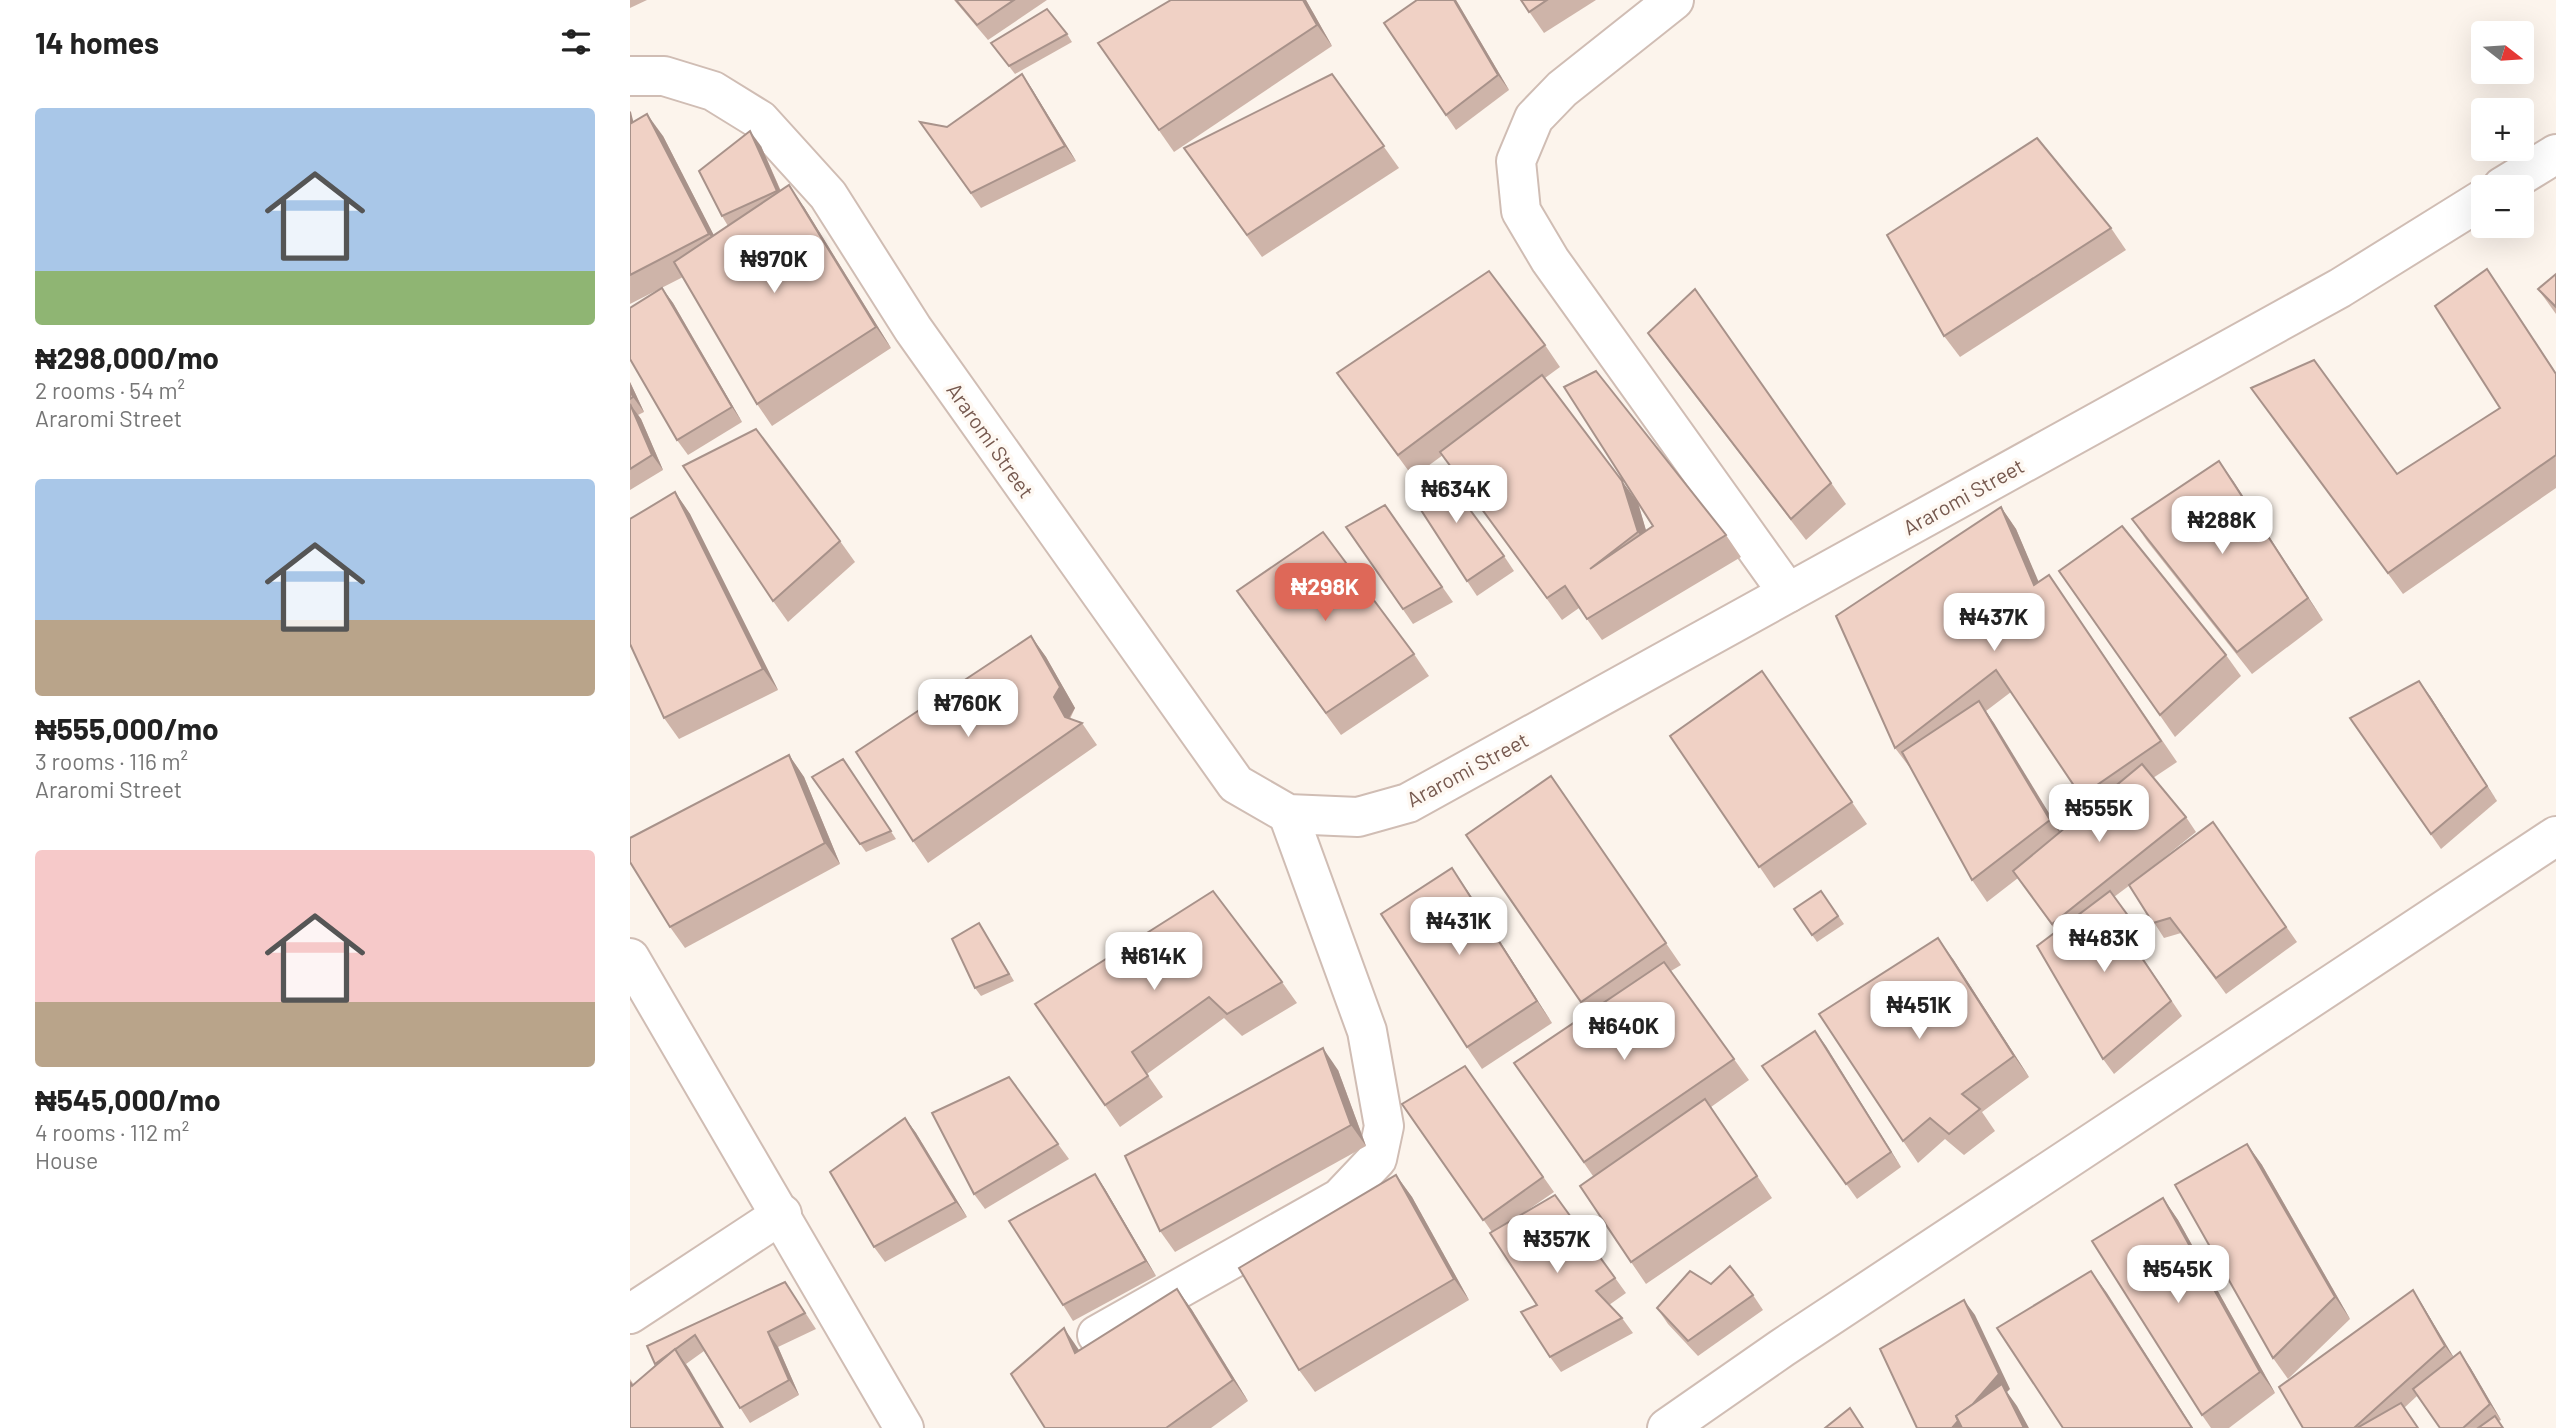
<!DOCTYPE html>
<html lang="en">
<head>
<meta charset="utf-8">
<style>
  body { margin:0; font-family:Barlow,sans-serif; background:#f2f2f2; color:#222; height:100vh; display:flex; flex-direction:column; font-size:26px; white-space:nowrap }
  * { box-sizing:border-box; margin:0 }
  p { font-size:23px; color:#767676 }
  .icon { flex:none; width:38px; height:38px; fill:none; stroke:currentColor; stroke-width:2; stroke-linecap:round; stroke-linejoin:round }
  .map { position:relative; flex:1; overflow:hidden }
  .details { display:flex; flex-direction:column; background:#fff; width:630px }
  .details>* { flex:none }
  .needle { width:46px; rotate:107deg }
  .buttons { position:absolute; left:1841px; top:21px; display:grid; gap:14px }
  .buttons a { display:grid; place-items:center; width:63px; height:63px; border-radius:7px; background:#fff; box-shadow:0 7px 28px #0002; font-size:35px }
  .price { position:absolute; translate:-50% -60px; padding:0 16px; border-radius:14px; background:#fff; color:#222; font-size:23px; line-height:46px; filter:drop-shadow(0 2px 4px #0008) }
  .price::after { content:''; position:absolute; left:50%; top:42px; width:21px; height:16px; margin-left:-10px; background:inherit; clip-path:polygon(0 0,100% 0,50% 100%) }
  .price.on { background:#de6858; color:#fff }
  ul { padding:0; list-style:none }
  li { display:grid; align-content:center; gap:14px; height:371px; padding:0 35px }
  li span { display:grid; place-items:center; height:217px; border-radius:7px; color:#555 }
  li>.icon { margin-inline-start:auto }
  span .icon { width:126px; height:126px; fill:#fffc; stroke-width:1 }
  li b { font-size:30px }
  h2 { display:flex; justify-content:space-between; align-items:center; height:84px; padding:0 35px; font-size:30px }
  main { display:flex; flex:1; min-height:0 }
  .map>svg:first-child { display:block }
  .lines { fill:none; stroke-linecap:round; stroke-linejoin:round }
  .minor-casing { stroke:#d0bdb4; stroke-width:42 }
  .minor { stroke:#fff; stroke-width:38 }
  .wall { fill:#ceb4a9; fill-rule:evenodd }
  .shaded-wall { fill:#a8928a }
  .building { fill:#f0d1c5; stroke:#a8928a; stroke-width:2 }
  .labels { text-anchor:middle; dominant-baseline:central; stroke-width:7; stroke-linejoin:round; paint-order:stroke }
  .street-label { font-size:21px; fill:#76594f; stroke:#fef8f2 }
</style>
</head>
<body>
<main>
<section class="details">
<h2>14 homes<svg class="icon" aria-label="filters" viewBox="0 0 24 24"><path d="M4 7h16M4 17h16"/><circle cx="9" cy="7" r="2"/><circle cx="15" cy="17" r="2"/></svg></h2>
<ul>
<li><span style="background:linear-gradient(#a9c7e8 75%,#8fb573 0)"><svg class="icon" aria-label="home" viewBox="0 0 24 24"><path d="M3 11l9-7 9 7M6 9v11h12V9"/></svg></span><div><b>₦298,000/mo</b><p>2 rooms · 54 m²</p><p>Araromi Street</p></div></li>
<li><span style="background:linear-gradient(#a9c7e8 65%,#b9a48a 0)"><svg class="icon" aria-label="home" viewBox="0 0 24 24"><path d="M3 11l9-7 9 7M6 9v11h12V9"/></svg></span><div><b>₦555,000/mo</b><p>3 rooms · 116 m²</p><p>Araromi Street</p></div></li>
<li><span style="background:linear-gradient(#f6c9c9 70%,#b9a48a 0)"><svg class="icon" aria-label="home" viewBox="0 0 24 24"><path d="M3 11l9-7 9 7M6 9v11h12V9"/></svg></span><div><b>₦545,000/mo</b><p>4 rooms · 112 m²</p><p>House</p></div></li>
</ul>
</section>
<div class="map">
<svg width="1926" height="1428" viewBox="0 0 1926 1428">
  <rect width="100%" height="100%" fill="#fcf4ec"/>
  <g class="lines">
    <defs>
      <g id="minor">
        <path d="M1044 0 932 89 904 118 886 161 891 211 920 260 1158 593"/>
        <path d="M0 76H34L83 91 130 120 198 195 283 329 606 784 658 814 728 817 778 803 1710 288 1853 199"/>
        <path d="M1872 187 1926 154"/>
        <path d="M0 958 274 1428"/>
        <path d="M0 1314 152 1214"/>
        <path d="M467 1335 710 1198 747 1159 754 1126 737 1031 658 814"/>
        <path d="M1037 1428 1152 1348 1926 836"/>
      </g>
    </defs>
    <use href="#minor" class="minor-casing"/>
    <use href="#minor" class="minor"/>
  </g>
  <g class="wall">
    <path d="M0 0H17L0 8Z"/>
    <path d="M324 0H417L358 40Z"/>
    <path d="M541 0H676L702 46 544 152 468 43Z"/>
    <path d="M826 0 879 90 826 130 754 23Z"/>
    <path d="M891 0H966L914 33Z"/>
    <path d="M437 34 442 42 385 74 361 43Z"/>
    <path d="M392 74 402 89 446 161 351 208 290 122 317 127Z"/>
    <path d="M702 74 769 168 632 257 569 170Z"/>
    <path d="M0 111 3 122 33 136 84 236 98 226 92 216 131 146 151 191 174 207 261 348 142 426 127 404 53 277 0 304Z"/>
    <path d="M1481 228 1496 250 1330 357 1314 336Z"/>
    <path d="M1926 274V314L1908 289Z"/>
    <path d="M32 288 43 303 112 422 58 455 47 440Z"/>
    <path d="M1065 289 1216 504 1176 540 1033 354 1018 333Z"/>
    <path d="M1872 291 1926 373V488L1773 594 1621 388 1767 474 1870 408Z"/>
    <path d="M915 345 930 367 915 378 1008 503 1016 531 1096 535 1111 557 972 640 949 608 932 620 813 455 783 477 707 373Z"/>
    <path d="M0 382 14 412 8 415 11 419 33 470 0 490Z"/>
    <path d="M1589 461 1693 620 1622 674 1517 541 1502 519Z"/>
    <path d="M45 492 60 514 148 690 49 739 34 718Z"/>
    <path d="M755 505 823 602 783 624 716 527Z"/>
    <path d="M1371 507 1386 529 1408 582 1419 575 1547 762 1523 778 1556 817 1566 832 1515 873 1583 822 1667 942 1596 994 1551 933 1534 938 1500 885 1484 897 1520 947 1508 951 1552 1016 1484 1074 1473 1059 1426 931 1388 878 1357 902 1342 880 1281 769 1265 748ZM1381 692 1459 808 1430 832 1356 711Z"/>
    <path d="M210 541 225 562 158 622 143 601Z"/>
    <path d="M874 556 884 571 847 596 837 581Z"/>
    <path d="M1429 571 1596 655 1611 676 1545 737Z"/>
    <path d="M622 613 784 654 799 676 711 735Z"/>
    <path d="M401 636 416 657 445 708 440 719 452 723 467 745 298 863 283 841Z"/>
    <path d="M1132 671 1237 824 1144 888 1040 736Z"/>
    <path d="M1800 696 1867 801 1811 849 1720 718Z"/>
    <path d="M159 755 174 777 210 864 55 948 40 927Z"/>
    <path d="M213 759 266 839 236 852 182 777Z"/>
    <path d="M921 776 1051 965 1041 971 1119 1080 1081 1107 1142 1198 1016 1284 1001 1262 963 1176 884 1063 959 1013 836 835Z"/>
    <path d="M837 890 922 1023 852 1069 837 1047Z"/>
    <path d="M1191 891 1214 924 1187 942 1164 909Z"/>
    <path d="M354 931 384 981 351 996 345 988Z"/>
    <path d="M1323 959 1399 1077 1352 1112 1365 1131 1334 1155 1315 1139 1288 1163 1273 1141Z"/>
    <path d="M652 982 667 1003 612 1036 594 1018 517 1074 533 1097 490 1127 405 1004Z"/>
    <path d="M1185 1031 1271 1167 1227 1199 1132 1066Z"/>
    <path d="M835 1066 924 1192 895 1212 925 1195 996 1293 979 1305 992 1318 1003 1333 931 1372 920 1357 907 1305 862 1232 772 1104Z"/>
    <path d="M708 1070 736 1146 545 1252 530 1231Z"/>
    <path d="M379 1077 439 1159 355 1209 344 1194Z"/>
    <path d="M275 1118 286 1133 337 1217 255 1262 244 1247Z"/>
    <path d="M1617 1144 1632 1165 1720 1319 1658 1379 1643 1358Z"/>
    <path d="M465 1174 475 1189 526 1276 443 1321 433 1305Z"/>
    <path d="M766 1175 782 1197 839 1300 685 1392 669 1370Z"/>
    <path d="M1533 1198 1548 1220 1645 1393 1599 1428H1581L1572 1415Z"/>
    <path d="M155 1282 186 1329 148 1347 169 1395 120 1423 74 1351 56 1364 60 1370 0 1428V1379L4 1385 26 1365 17 1346Z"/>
    <path d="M1081 1284 1123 1295 1133 1310 1068 1356 1038 1324 1027 1308Z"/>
    <path d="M547 1289 562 1310 618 1401 581 1428H415L449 1350Z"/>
    <path d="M1783 1290 1793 1306 1823 1357 1840 1367 1871 1420 1869 1421 1873 1428H1810L1787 1396 1774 1408 1788 1428H1673Z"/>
  </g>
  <g class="shaded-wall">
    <path d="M673 0H676L702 46 687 25Z"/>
    <path d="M824 0H826L879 90 868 75Z"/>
    <path d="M392 74 402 89 446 161 435 146Z"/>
    <path d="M0 111 1 112 6 133 0 125Z"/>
    <path d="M17 114 33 136 94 255 79 234Z"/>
    <path d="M120 131 131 146 157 206 147 191Z"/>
    <path d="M159 185 174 207 261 348 246 327Z"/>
    <path d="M32 288 43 303 112 422 102 407Z"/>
    <path d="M0 382 14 412 3 397 0 390Z"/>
    <path d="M0 404 11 419 33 470 22 455Z"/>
    <path d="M1589 461 1604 482 1693 620 1678 598Z"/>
    <path d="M992 481 1008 503 1023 554 1008 532Z"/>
    <path d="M45 492 60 514 148 690 133 669Z"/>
    <path d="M1371 507 1386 529 1419 606 1404 585Z"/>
    <path d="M401 636 416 657 445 708 439 718 444 728 435 717 424 697Z"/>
    <path d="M1789 681 1800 696 1867 801 1857 786Z"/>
    <path d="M1349 701 1364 723 1436 841 1420 820Z"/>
    <path d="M159 755 174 777 210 864 195 843Z"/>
    <path d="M822 868 837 890 922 1023 907 1001Z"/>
    <path d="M1308 938 1323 959 1399 1077 1384 1056Z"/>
    <path d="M1185 1031 1196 1046 1271 1167 1261 1152Z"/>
    <path d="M693 1048 708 1070 736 1146 721 1125Z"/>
    <path d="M275 1118 286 1133 337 1217 326 1202Z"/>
    <path d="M1617 1144 1632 1165 1720 1319 1705 1297Z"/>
    <path d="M465 1174 475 1189 526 1276 516 1261Z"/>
    <path d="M766 1175 782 1197 839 1300 824 1279Z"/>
    <path d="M1533 1198 1548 1220 1645 1393 1630 1372Z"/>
    <path d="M1461 1271 1477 1293 1563 1428H1562Z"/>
    <path d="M547 1289 562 1310 618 1401 603 1380Z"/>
    <path d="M1783 1290 1793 1306 1826 1361 1815 1346Z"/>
    <path d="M1334 1300 1345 1315 1380 1389 1377 1392 1387 1406 1399 1428H1322Z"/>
    <path d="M434 1328 449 1350 461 1374 445 1353Z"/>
    <path d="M138 1332 148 1347 169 1395 159 1380Z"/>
    <path d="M45 1349 60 1370 94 1428H92Z"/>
    <path d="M1830 1352 1840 1367 1871 1420 1860 1404Z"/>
  </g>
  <g class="building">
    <path d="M326 0H384L347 25Z"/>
    <path d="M541 0H673L687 25 529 130 468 43Z"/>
    <path d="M787 0H824L868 75 816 115 754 23Z"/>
    <path d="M891 0H917L899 12Z"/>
    <path d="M417 9 437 34 379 66 361 43Z"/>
    <path d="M392 74 435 146 341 193 290 122 317 127Z"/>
    <path d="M702 74 754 146 617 235 554 148Z"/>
    <path d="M17 114 79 234 0 275V124Z"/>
    <path d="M120 131 147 191 92 216 69 171Z"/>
    <path d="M1407 138 1481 228 1314 336 1257 235Z"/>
    <path d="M159 185 246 327 127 404 44 262Z"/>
    <path d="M1857 269 1926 374V455L1758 573 1621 388 1684 360 1767 474 1870 408 1805 306Z"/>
    <path d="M859 271 915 345 768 455 707 373Z"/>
    <path d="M1926 274V307L1908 289Z"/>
    <path d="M32 288 102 407 47 440 0 359V308Z"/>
    <path d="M1065 289 1201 483 1161 519 1018 333Z"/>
    <path d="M966 371 1096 535 957 619 935 586 917 598 810 452 912 375 992 481 1008 532 960 569 1023 526 934 387Z"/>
    <path d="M0 390 3 397 0 399Z"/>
    <path d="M0 404 22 455 0 469Z"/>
    <path d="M126 429 210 541 143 601 53 466Z"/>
    <path d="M1589 461 1678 598 1607 652 1502 519Z"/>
    <path d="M810 469 874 556 837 581 778 490Z"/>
    <path d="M45 492 133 669 34 718 0 644V519Z"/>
    <path d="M755 505 812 587 773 609 716 527Z"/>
    <path d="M1371 507 1404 585 1419 575 1531 741 1451 796 1366 670 1265 748 1206 616Z"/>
    <path d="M1492 526 1596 655 1530 715 1429 571Z"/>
    <path d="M693 532 784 654 696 713 607 591Z"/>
    <path d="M401 636 430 687 424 697 435 717 452 723 283 841 226 752Z"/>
    <path d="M1132 671 1222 802 1129 867 1040 736Z"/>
    <path d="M1789 681 1857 786 1801 834 1720 718Z"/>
    <path d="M1349 701 1420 820 1342 880 1272 752Z"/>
    <path d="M159 755 195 843 40 927 0 862V838Z"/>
    <path d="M213 759 261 831 230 844 182 777Z"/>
    <path d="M1512 764 1556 817 1422 924 1383 871Z"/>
    <path d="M921 776 1036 943 951 1002 836 835Z"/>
    <path d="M1583 822 1656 927 1586 978 1540 918 1523 923 1499 885Z"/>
    <path d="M822 868 907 1001 837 1047 751 914Z"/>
    <path d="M583 891 652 982 597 1014 579 997 502 1052 518 1076 475 1105 405 1004Z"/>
    <path d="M1191 891 1208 916 1182 935 1164 909Z"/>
    <path d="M1480 891 1510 932 1497 936 1541 1001 1473 1059 1407 946Z"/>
    <path d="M349 923 379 974 345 988 322 939Z"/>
    <path d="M1308 938 1384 1056 1332 1094 1350 1109 1319 1134 1300 1118 1273 1141 1189 1014Z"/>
    <path d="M1034 962 1104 1059 954 1162 884 1063Z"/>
    <path d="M1185 1031 1261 1152 1216 1184 1132 1066Z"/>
    <path d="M693 1048 721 1125 530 1231 495 1156Z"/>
    <path d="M835 1066 913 1177 853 1220 772 1104Z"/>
    <path d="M379 1077 428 1144 344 1194 302 1113Z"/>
    <path d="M1075 1099 1127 1176 1001 1262 950 1186Z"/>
    <path d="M275 1118 326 1202 244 1247 200 1172Z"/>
    <path d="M1617 1144 1705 1297 1643 1358 1545 1185Z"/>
    <path d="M465 1174 516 1261 433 1305 379 1221Z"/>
    <path d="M766 1175 824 1279 669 1370 609 1268Z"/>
    <path d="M925 1195 985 1278 966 1291 992 1318 920 1357 891 1312 907 1305 860 1233Z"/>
    <path d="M1533 1198 1630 1372 1572 1415 1462 1241Z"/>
    <path d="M1100 1266 1123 1295 1058 1341 1027 1308 1060 1271 1081 1284Z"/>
    <path d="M1461 1271 1562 1428H1433L1367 1328Z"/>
    <path d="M155 1282 175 1313 138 1332 159 1380 110 1408 65 1335 25 1364 17 1346Z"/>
    <path d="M547 1289 603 1380 536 1428H415L381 1374 434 1328 445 1353Z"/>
    <path d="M1783 1290 1815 1346 1724 1428H1673L1649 1387Z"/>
    <path d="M1334 1300 1369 1374 1343 1404 1326 1416 1328 1421 1322 1428H1287L1250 1349Z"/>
    <path d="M45 1349 92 1428H0V1382L2 1386Z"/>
    <path d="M1830 1352 1860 1404 1833 1428H1810L1783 1389Z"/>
    <path d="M1372 1384 1394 1428H1332L1326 1416Z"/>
    <path d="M1771 1403 1788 1428H1727Z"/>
    <path d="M1220 1408 1233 1428H1195Z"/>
    <path d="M1865 1416 1873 1428H1848Z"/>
  </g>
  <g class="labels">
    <g class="street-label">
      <text transform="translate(361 440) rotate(55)">Araromi Street</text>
      <text transform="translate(1333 496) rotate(-29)">Araromi Street</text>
      <text transform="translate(837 769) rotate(-28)">Araromi Street</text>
    </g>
  </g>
</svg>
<div class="buttons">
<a><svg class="needle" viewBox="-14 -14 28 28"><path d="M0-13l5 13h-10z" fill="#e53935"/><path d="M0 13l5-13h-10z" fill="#767676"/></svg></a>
<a>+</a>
<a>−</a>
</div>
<b class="price" style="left:144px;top:295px">₦970K</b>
<b class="price" style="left:826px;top:525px">₦634K</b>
<b class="price" style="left:1592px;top:556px">₦288K</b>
<b class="price on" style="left:695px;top:623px">₦298K</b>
<b class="price" style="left:1364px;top:653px">₦437K</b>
<b class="price" style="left:338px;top:739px">₦760K</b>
<b class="price" style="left:1469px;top:844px">₦555K</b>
<b class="price" style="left:829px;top:957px">₦431K</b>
<b class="price" style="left:1474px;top:974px">₦483K</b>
<b class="price" style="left:524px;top:992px">₦614K</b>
<b class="price" style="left:1289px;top:1041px">₦451K</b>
<b class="price" style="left:994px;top:1062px">₦640K</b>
<b class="price" style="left:927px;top:1275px">₦357K</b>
<b class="price" style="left:1548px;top:1305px">₦545K</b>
</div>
</main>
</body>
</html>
